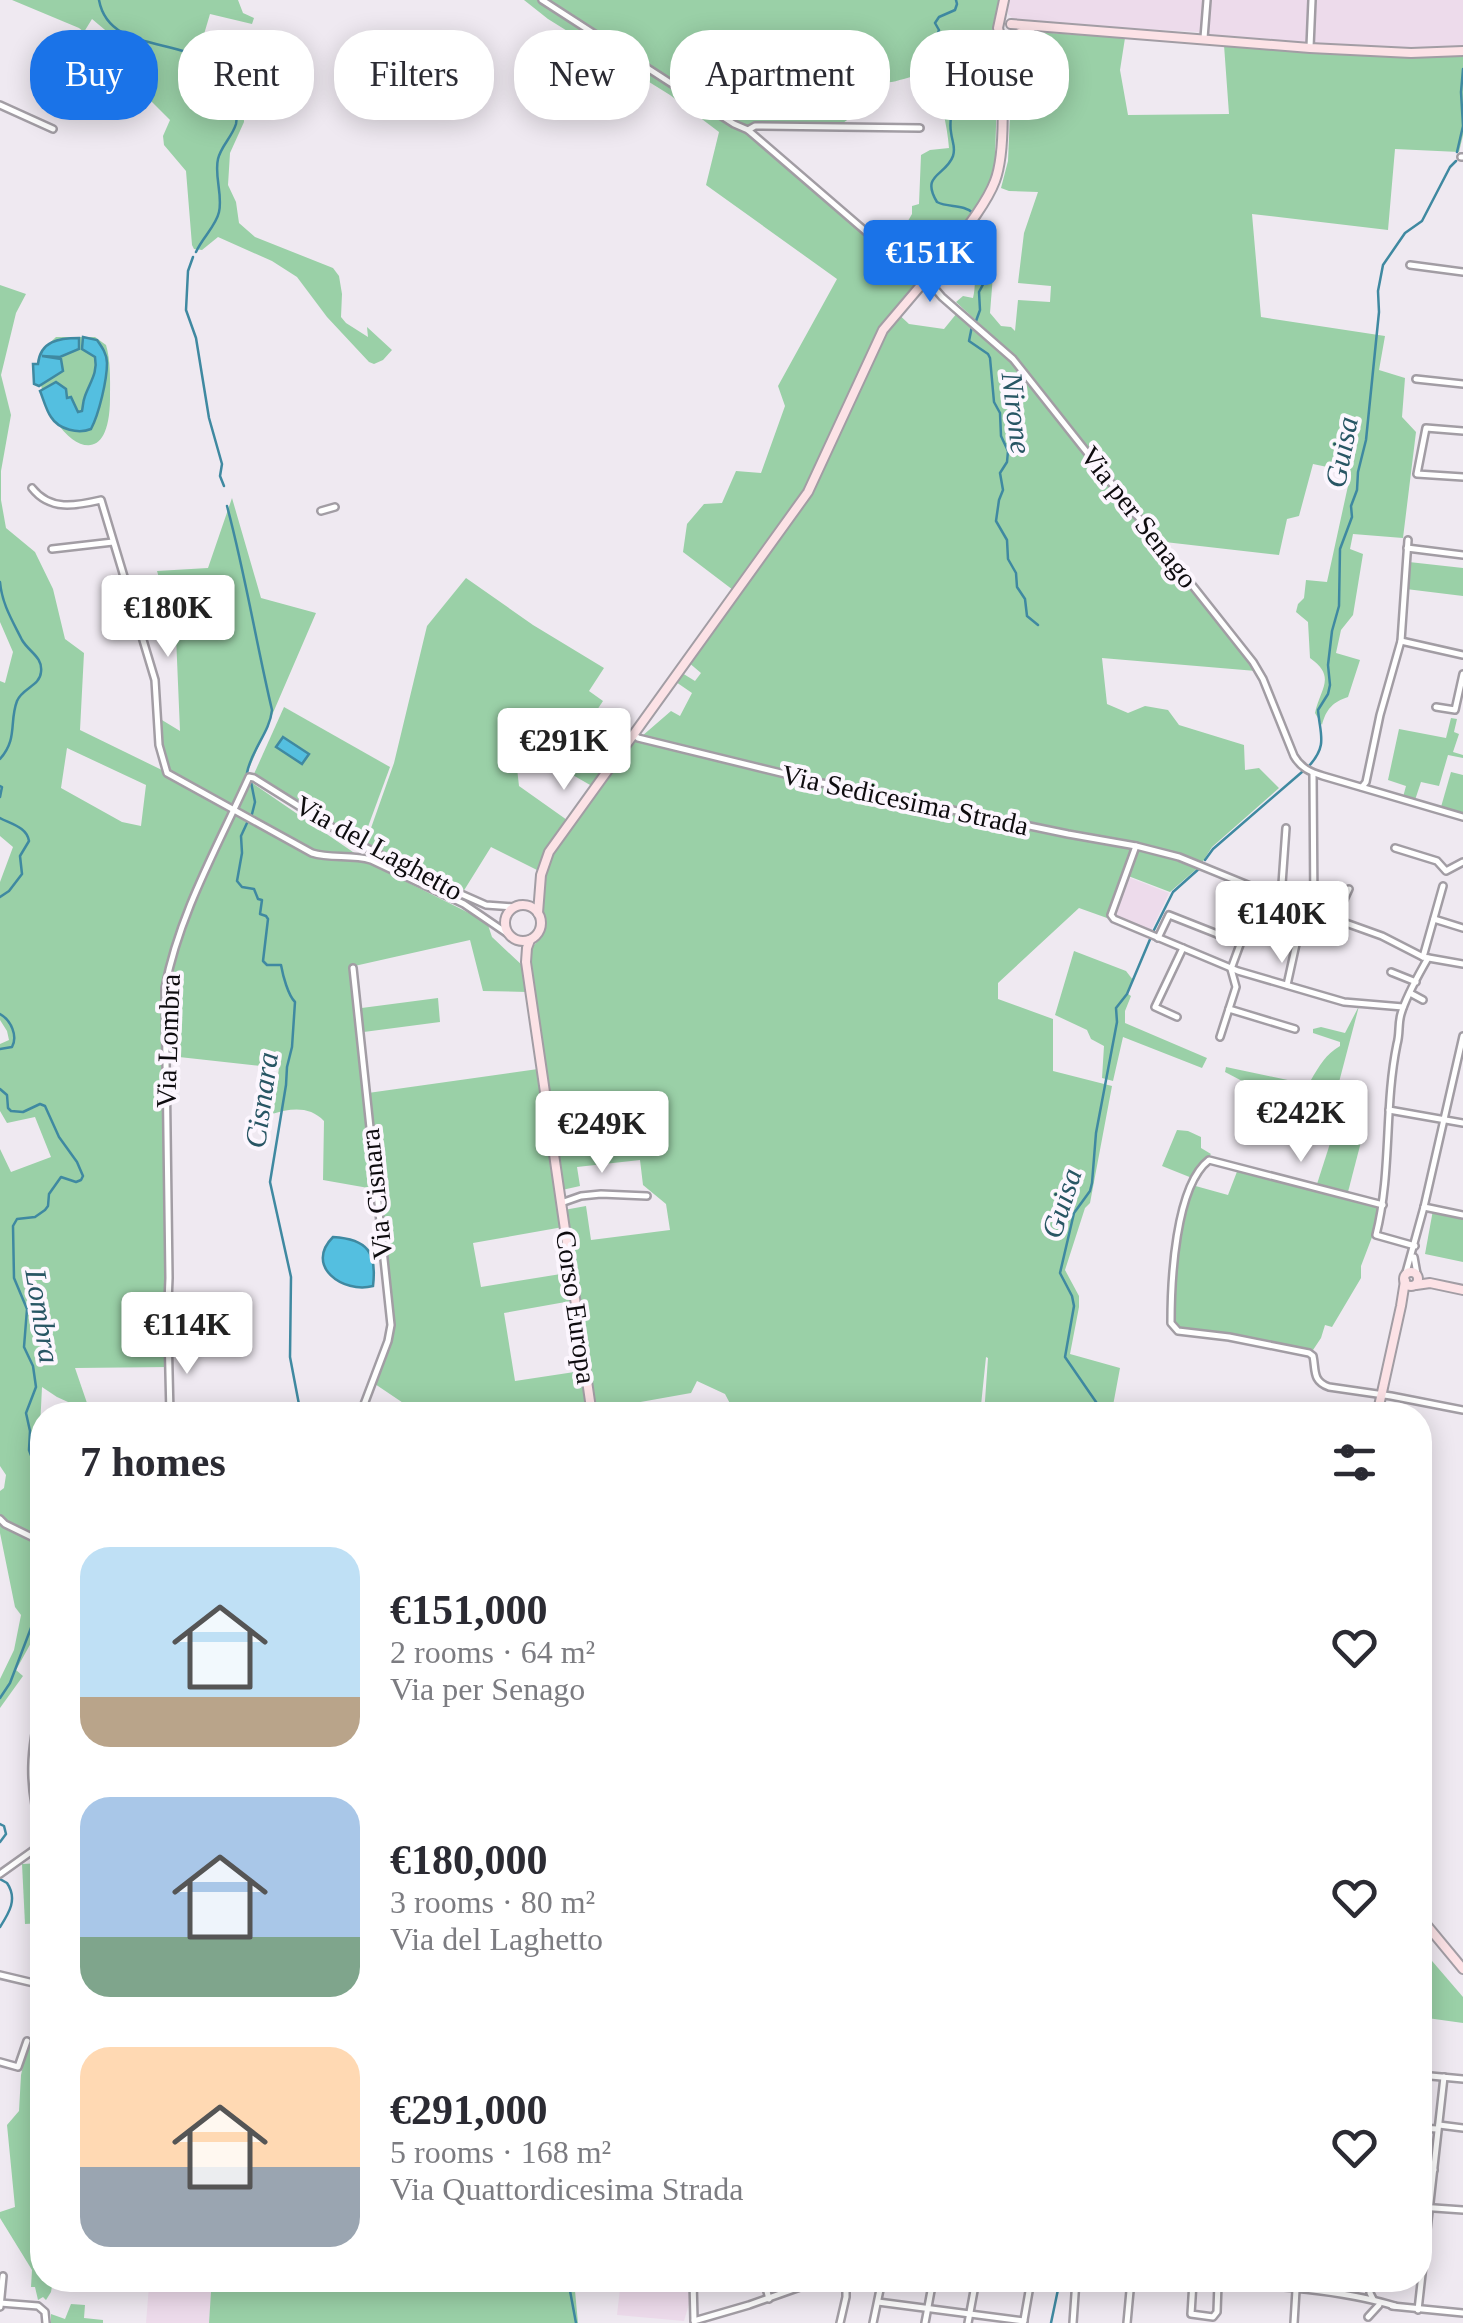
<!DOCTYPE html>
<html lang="en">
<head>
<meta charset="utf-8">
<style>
  body { margin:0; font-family:"Times New Roman",serif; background:#f7f7f7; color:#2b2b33; height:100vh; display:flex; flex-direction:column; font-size:38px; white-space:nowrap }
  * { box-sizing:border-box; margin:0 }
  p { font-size:32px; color:#7c7c81 }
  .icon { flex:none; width:55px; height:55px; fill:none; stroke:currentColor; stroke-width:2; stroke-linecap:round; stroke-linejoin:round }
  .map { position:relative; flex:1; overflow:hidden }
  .panel { position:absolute; left:30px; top:1402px; width:1402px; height:890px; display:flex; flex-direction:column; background:#fff; border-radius:40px; box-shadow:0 5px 25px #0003 }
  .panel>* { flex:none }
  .hud { position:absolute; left:30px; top:30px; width:1405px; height:90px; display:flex; gap:20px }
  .price { position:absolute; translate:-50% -85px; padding:0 22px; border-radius:10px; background:#fff; color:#222; font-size:32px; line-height:65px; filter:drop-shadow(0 2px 5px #0008) }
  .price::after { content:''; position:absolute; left:50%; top:60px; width:30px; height:22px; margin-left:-15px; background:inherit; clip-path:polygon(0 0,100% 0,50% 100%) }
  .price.on { background:#1a73e8; color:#fff }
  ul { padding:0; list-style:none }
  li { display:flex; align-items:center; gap:30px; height:250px; padding:0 50px }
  li span { display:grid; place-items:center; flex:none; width:280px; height:200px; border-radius:30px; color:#555 }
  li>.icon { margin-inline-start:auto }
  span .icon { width:120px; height:120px; fill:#fffc; stroke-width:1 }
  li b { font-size:42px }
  h2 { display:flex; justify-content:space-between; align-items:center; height:120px; padding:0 50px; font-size:42px }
  .chip { padding:0 35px; border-radius:40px; background:#fff; box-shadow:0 5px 25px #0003; font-size:35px; line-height:90px }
  .chip.on { background:#1a73e8; color:#fff }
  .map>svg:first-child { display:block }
  .industrial { fill:#eddbeb }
  .green { fill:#9ad0a7; fill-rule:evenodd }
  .water { fill:#54bfe0; stroke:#3f89a1; stroke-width:2.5 }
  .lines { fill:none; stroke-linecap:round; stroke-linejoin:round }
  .stream { stroke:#3f89a1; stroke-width:2.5 }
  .street-casing { stroke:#a29da4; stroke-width:10 }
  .secondary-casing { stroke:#a29da4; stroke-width:12 }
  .street { stroke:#fff; stroke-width:5 }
  .secondary { stroke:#fce2e6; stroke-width:8 }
  .labels { text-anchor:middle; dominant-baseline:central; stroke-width:8; stroke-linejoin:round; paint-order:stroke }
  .street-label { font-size:28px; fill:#0e0c0f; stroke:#fcf6fe }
  .water-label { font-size:30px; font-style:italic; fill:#285664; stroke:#fcf6fe }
</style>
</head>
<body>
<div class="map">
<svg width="1463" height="2323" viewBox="0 0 1463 2323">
  <rect width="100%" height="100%" fill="#efe9f1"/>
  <g class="industrial">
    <path d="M1008 0H1463V48L1405 49 1317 46 1204 36 1198 32 1016 22 1008 14Z"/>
    <path d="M1128 877 1169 893 1151 931 1114 916Z"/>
    <path d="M621 2280H690L689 2304 684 2321 617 2315Z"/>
    <path d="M149 2286 212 2292 209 2323H146Z"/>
  </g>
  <g class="green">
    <path d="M12 0H238L243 13 254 18 252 24 210 14 202 41 221 52 242 79 244 122 230 153 228 185 236 202 239 223 255 237 333 268 339 276 342 294 341 317 346 323 368 337 367 327 392 350 383 360 374 364 369 362 327 317 297 277 272 261 218 237 202 250 194 249 192 245 186 171 164 145 163 136 170 120 135 85 128 91 137 102 127 112 118 103 110 99 97 77 113 60 124 55 117 40 92 19 84 32 79 28Z"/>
    <path d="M524 0H999C998 16 994 29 986 43L998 59 995 159 992 180 977 205 947 245 938 238 924 254 906 241 890 248 883 242 885 238 901 233 912 214V206L919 204 921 155 930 150 949 148C947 123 941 97 928 76 911 73 897 84 885 82 873 80 870 75 858 78 858 97 860 114 841 124L760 122 752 123 748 127 725 114 722 120 748 133 867 236 919 286 895 311 909 324 944 329 957 313 1007 356 1010 352 956 302 963 296 973 298C976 287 974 276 976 264 977 255 982 248 984 240L976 230 983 222 996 237 990 313 1001 326 1011 327 1015 331 1018 300 1050 302 1051 286 1018 283 1024 233 1038 192 1009 191 1001 188 1008 161 1013 45 1020 37 1035 32 1125 38 1120 70 1128 115 1229 114 1224 45 1306 51 1463 57V135L1459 152 1395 149 1388 230 1252 214 1261 317 1385 336 1379 370 1405 378 1402 417 1416 432 1403 538 1353 534 1350 549 1363 554 1353 615 1341 630 1336 653 1360 660 1348 697C1333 702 1326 709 1322 725L1315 713C1320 689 1337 677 1310 658L1308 622 1296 612 1298 604 1304 598 1306 580 1327 582 1351 472 1313 464 1299 516 1287 519 1279 555 1156 541 1256 671 1102 658 1107 704 1128 713 1145 706 1168 710 1179 725 1244 745 1245 770 1259 768 1279 788 1212 847 1200 866 1170 892 1123 874 1107 918 1079 908 998 983V999L1053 1019V1071L1112 1086 1090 1203 1085 1208 1065 1270 1079 1296V1307L1070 1354 1120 1368 1112 1411 1114 1415H984L988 1358 986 1357 980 1415H884L820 1410 789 1415H736L725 1394 697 1381 691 1393 618 1406V1415H596L564 1210 586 1206 591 1240 670 1230 666 1204 643 1185 640 1160 577 1167 580 1186 562 1190 527 952 541 938 545 928 540 896 545 870 557 845 597 789 514 741 519 786 567 820 537 870 491 847 463 892 365 845 394 763 427 626 466 578 533 625 604 668 589 691 603 701 589 722 627 749 671 711 680 716 692 693 676 682 682 673 695 681 701 673 688 662 737 593 683 552 687 524 704 504 722 503 736 471 761 473 785 406 778 386 837 279 706 185 719 132 670 95 548 19Z"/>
    <path d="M0 285 26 294 16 313 1 375 11 415 1 471V500L6 528 35 552 53 589 65 639 84 653 80 730 166 772 159 745 157 717 180 731 176 636 157 571 208 568 232 498 261 598 316 613 245 778 369 863 477 917 488 925 492 937 524 967 527 992 483 991 470 940 350 967 354 1009 438 998 440 1022 356 1033 374 1189 323 1180 324 1121C310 1106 291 1108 272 1114L279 1068 161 1055 167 1318 159 1329 167 1338 168 1367 75 1368 87 1403 79 1407 57 1397 42 1387 39 1448 42 1450V1623L16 1670 23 1676 0 1708V1679L14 1650 21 1615 15 1607 0 1533V1491L4 1488 6 1475 0 1466V1149L11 1172 51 1157 35 1117 7 1123 0 1111V1044L9 1040 7 1031 0 1020V882L13 847 0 836V681L5 683 13 652 0 622ZM67 748 146 785 141 826 122 822 61 788Z"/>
    <path d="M56 337H95L106 345C111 362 110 381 110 399 109 514 0 384 56 337Z"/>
    <path d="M1409 562 1463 568V596L1406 589Z"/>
    <path d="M284 707 390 767 362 843 254 774Z"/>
    <path d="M1451 718 1457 719 1454 732 1459 734 1453 752 1463 755V758L1448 755 1439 786 1421 782 1415 800 1403 797 1406 786 1388 780 1399 729 1446 738Z"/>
    <path d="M1451 772 1463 775V813L1441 807Z"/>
    <path d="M1074 951 1126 971 1133 980 1128 994 1131 996 1125 1011V1023L1207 1058 1202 1068 1123 1037 1113 1081 1102 1078 1104 1046 1091 1039 1087 1030 1055 1015Z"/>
    <path d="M1359 1006 1338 1086 1319 1082 1313 1101 1263 1092 1225 1072 1226 1067 1302 1083 1311 1080C1319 1066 1326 1054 1340 1046V1042L1313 1033V1029L1321 1027 1345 1033Z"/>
    <path d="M538 1069 563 1227 473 1243 481 1287 567 1273 571 1301 504 1313 515 1381 581 1371 587 1415H421L375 1384 391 1340 393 1323 368 1093Z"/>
    <path d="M1335 1128 1363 1134 1348 1192 1317 1184Z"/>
    <path d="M1177 1130 1188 1131 1201 1137V1148L1211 1154 1192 1178 1162 1166Z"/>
    <path d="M1238 1169 1376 1206 1379 1208 1374 1232 1361 1266V1278L1332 1327 1325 1325 1321 1338 1313 1350 1228 1334 1180 1330 1174 1323 1177 1249 1192 1185 1228 1195Z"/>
    <path d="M1433 1210 1463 1216V1262L1425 1254Z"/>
    <path d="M42 1863V1923L25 1924 22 1864Z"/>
    <path d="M1420 1947 1463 1997V2023L1420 2017Z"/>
    <path d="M42 2021V2280H53L51 2292 46 2300 43 2297 38 2300 35 2287H31L32 2270 0 2218V2212L15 2207 7 2125 19 2111 21 2075 25 2057Z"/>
    <path d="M87 2280H574L578 2323H209L211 2292Z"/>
    <path d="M71 2304 85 2305 84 2318 103 2320V2323H51V2314L65 2319Z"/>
  </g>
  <g class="water">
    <path d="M83 337 97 340C102 347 107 354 107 363 107 380 99 414 91 429 79 434 59 430 51 417 46 410 43 398 40 391L56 382 66 389 67 398 71 397 78 412 82 411C83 406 83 401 85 396 90 382 98 373 95 357L82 349Z"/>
    <path d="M79 338V349L60 357 42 356 61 359 63 371 39 386 34 384 33 364H38C40 341 59 338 79 338Z"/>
    <path d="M283 737 309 754 302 764 276 747Z"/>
    <path d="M333 1237C368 1239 377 1253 373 1286 343 1294 304 1266 333 1237Z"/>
  </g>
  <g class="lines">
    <g class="stream">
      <path d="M99 0C111 65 214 26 233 94 235 104 238 114 236 124 232 137 221 146 218 159 214 176 223 195 219 212 216 226 202 238 196 252"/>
      <path d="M956 0 957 4 955 10 939 17 935 23 939 30 937 36 925 43 923 48 936 69 937 83 953 100C952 111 949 122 951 132 952 142 956 147 953 156 946 176 920 174 937 202 948 208 964 204 973 213"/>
      <path d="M1457 152 1463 126 1461 92 1463 69"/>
      <path d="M193 257 188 271 186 310 196 338 209 418 222 464 220 476 224 486"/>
      <path d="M976 321 980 310 979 292 989 273 983 259C994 241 989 244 980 228"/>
      <path d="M972 326 969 341 988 354 990 358 994 402 1000 413 1001 436 1008 451 1007 462 1000 473 1003 490 999 500 996 521 1007 540 1008 559 1016 573 1017 587 1025 599 1027 616 1038 625"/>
      <path d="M227 506C245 573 256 642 272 710 270 732 251 750 247 773"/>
      <path d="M0 582C2 604 12 620 22 640 29 652 43 657 41 672 40 686 22 688 17 701 9 722 18 739 0 759"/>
      <path d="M1309 766C1328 745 1320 735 1318 710L1328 694 1330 685 1328 665 1332 631 1339 606 1340 549 1352 517 1351 506 1357 490 1358 472 1366 440 1379 312 1378 291 1383 265 1405 233 1422 221 1450 167 1456 161"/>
      <path d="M251 782 255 802 252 814"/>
      <path d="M0 786 2 787 0 797"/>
      <path d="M0 818C11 824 27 827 29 841L20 856 22 874 9 891 0 897"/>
      <path d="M247 823 241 836 242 853 237 881 242 887 254 889 258 899 262 900 260 914 266 916 268 919 263 961 267 965H281C283 976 288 995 295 1002L292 1047 287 1067 286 1085 270 1182 291 1277 290 1357 301 1415"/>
      <path d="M1205 860 1213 849 1302 772"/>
      <path d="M1153 932 1173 892 1201 867"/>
      <path d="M0 1014C11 1020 18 1036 12 1047L0 1049"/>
      <path d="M0 1089 7 1095 8 1108 11 1111 23 1112 40 1104 45 1106 59 1137 77 1162 83 1176 81 1180 76 1182 61 1177 49 1194 48 1206 45 1210 35 1217 17 1219 13 1226 14 1278 27 1309 24 1347 33 1366 36 1387 26 1413 30 1431 29 1450 32 1458 42 1462"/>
      <path d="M1105 1415 1065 1357 1074 1306 1072 1296 1060 1273 1074 1213 1090 1191 1092 1183 1096 1133 1117 1022 1116 1008 1127 994 1151 937"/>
      <path d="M0 1698 10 1683 42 1599"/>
      <path d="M0 1824 4 1826 6 1834 0 1842"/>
      <path d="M0 1879 7 1883C18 1899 9 1913 0 1927"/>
      <path d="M568 2280 576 2323"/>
      <path d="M1051 2323 1060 2280"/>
    </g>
    <defs>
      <g id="street">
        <path d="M542 0 734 124 748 130 915 274 922 283"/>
        <path d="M1204 38 1207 0"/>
        <path d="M1310 47 1312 0"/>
        <path d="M0 105 53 129"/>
        <path d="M748 130 755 126 920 128"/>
        <path d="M1461 157H1463"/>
        <path d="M1410 265 1463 272"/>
        <path d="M930 283 942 297 1013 359 1253 662 1263 679 1294 756C1301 768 1310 772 1323 776L1463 817"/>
        <path d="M1416 379 1463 384"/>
        <path d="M1463 431 1426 428 1417 474 1463 477"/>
        <path d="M32 488C50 511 75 506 101 500L155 680 159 745 167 773 312 853C331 859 351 854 371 860L464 904 508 934"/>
        <path d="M321 511 335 507"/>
        <path d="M1407 548 1463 555"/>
        <path d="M52 549 113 542"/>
        <path d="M1401 641 1463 655"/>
        <path d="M1436 707 1455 710 1463 674"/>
        <path d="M633 734 638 738 822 783 1068 834 1136 846 1179 857 1304 908 1382 936 1423 957 1463 964"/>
        <path d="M1313 774 1314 911"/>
        <path d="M1362 787 1366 782 1380 715 1401 641 1408 540"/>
        <path d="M1136 846 1111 915 1114 919 1238 971 1344 1002 1403 1007"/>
        <path d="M1395 848 1437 861 1446 871 1463 862"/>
        <path d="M1281 898 1286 828"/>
        <path d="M1335 919 1349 889"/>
        <path d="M1434 919 1463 928"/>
        <path d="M1158 938 1169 915 1240 943"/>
        <path d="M1423 957 1443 886"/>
        <path d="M353 968 391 1325 388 1341 360 1415"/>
        <path d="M1391 972 1416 982"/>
        <path d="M1287 985 1304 908"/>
        <path d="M1410 993 1423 1000"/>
        <path d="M1229 1009 1295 1029"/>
        <path d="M1177 1017 1155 1007 1183 948"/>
        <path d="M1220 1037 1236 987 1231 969 1260 890"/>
        <path d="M1389 1110 1463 1123"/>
        <path d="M561 1203 581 1196 601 1194 647 1196"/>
        <path d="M1383 1205 1209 1160C1175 1186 1171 1282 1171 1323L1178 1331 1229 1337 1309 1353 1313 1356C1316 1370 1312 1381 1329 1387L1391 1396 1463 1410"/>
        <path d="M1424 1207 1463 1215"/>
        <path d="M1415 1246 1376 1235C1392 1172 1384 1107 1397 1044 1400 1034 1398 1024 1401 1014 1407 994 1418 976 1428 958"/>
        <path d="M1414 1257 1417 1274"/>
        <path d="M1405 1276 1424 1207 1463 1036"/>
        <path d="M166 1326 168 1329 166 1331 163 1329Z"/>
        <path d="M167 1327 169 1278 165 988C179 914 218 846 249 777L254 778 361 845 434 882 486 905 513 907"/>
        <path d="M168 1331 170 1415"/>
        <path d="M0 1519 5 1524 42 1542"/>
        <path d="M42 1699C30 1750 27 1783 42 1835"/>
        <path d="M0 1874 42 1844"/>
        <path d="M0 1975 42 1985"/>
        <path d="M0 2062 18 2067 27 2041"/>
        <path d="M1420 2075 1463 2079"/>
        <path d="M1439 2125 1463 2128"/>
        <path d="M1420 2128 1437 2129"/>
        <path d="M1420 2169 1434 2170"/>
        <path d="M1420 2207 1463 2210"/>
        <path d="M693 2280 694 2320"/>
        <path d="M764 2280 769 2299"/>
        <path d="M1170 2280C1244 2285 1325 2285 1395 2306"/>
        <path d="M1371 2280 1370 2293 1373 2299"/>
        <path d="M1193 2282 1191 2314 1213 2317 1217 2312 1218 2283"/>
        <path d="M878 2302 1024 2321"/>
        <path d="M0 2303 38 2306 45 2312 46 2323"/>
        <path d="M1392 2306 1463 2313"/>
        <path d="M0 2307 3 2276"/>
        <path d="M1418 2310 1444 2077"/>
        <path d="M1368 2317 1379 2305"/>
        <path d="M1024 2320 1031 2280"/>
        <path d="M694 2321 749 2305 800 2287 834 2280"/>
        <path d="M840 2323 846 2297V2280"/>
        <path d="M873 2323 882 2280"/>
        <path d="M925 2323 933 2280"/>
        <path d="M968 2323 976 2280"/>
        <path d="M1073 2323 1076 2280"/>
        <path d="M1127 2323 1131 2280"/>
        <path d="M1294 2323 1296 2290"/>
      </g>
      <g id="secondary">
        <path d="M1004 0 998 28 1000 36 1008 38 1031 28"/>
        <path d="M1011 24 1310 48 1411 53 1463 51"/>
        <path d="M930 282 934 271C952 246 985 208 995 181 1008 147 1001 71 999 34"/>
        <circle cx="523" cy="923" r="18"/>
        <path d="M538 913 541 875 549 852 808 492 883 330 922 284"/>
        <path d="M530 940 527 948 526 962 592 1415"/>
        <circle cx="1411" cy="1279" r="7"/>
        <path d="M1416 1285 1430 1283 1463 1290"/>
        <path d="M1377 1415 1401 1306 1405 1281"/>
        <path d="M1420 1917 1463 1969"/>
      </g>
    </defs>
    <use href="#street" class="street-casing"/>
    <use href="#secondary" class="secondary-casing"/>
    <use href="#street" class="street"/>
    <use href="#secondary" class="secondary"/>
  </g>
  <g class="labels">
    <g class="street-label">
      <text transform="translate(1139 517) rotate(52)">Via per Senago</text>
      <text transform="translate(905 800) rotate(12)">Via Sedicesima Strada</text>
      <text transform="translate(379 848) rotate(29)">Via del Laghetto</text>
      <text transform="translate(168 1041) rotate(-88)">Via Lombra</text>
      <text transform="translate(376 1194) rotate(-96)">Via Cisnara</text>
      <text transform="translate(576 1307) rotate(82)">Corso Europa</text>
    </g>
    <g class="water-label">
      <text transform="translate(1017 413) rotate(83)">Nirone</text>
      <text transform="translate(1341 452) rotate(-79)">Guisa</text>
      <text transform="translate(261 1100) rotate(-82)">Cisnara</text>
      <text transform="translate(1061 1203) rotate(-72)">Guisa</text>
      <text transform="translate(43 1316) rotate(81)">Lombra</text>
    </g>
  </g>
</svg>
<b class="price on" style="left:930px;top:305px">€151K</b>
<b class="price" style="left:168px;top:660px">€180K</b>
<b class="price" style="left:564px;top:793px">€291K</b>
<b class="price" style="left:1282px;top:966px">€140K</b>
<b class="price" style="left:1301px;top:1165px">€242K</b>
<b class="price" style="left:602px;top:1176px">€249K</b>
<b class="price" style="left:187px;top:1377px">€114K</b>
<div class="hud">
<a class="chip on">Buy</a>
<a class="chip">Rent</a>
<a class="chip">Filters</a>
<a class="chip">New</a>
<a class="chip">Apartment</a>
<a class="chip">House</a>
</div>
<section class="panel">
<h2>7 homes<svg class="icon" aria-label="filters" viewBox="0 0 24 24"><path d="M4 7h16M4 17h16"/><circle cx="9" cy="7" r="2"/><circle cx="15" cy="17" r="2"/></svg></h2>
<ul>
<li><span style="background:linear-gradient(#bfe0f5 75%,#b9a48a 0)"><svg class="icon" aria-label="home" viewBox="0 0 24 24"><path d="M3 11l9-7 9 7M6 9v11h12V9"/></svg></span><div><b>€151,000</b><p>2 rooms · 64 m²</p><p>Via per Senago</p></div><svg class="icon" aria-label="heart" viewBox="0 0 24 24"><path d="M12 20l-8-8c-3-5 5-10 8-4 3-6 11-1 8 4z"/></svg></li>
<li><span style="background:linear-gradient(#a9c7e8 70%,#7fa58c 0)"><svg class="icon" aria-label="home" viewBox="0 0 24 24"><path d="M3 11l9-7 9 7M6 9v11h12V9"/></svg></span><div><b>€180,000</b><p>3 rooms · 80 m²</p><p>Via del Laghetto</p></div><svg class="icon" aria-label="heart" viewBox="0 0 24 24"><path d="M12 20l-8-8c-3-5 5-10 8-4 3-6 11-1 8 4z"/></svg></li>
<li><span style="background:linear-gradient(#ffd9b3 60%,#9aa5b1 0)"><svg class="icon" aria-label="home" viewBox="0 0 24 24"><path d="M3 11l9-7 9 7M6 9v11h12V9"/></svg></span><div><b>€291,000</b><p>5 rooms · 168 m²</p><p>Via Quattordicesima Strada</p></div><svg class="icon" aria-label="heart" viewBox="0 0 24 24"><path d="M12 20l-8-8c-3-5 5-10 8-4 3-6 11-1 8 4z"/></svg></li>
</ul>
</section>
</div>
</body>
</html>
